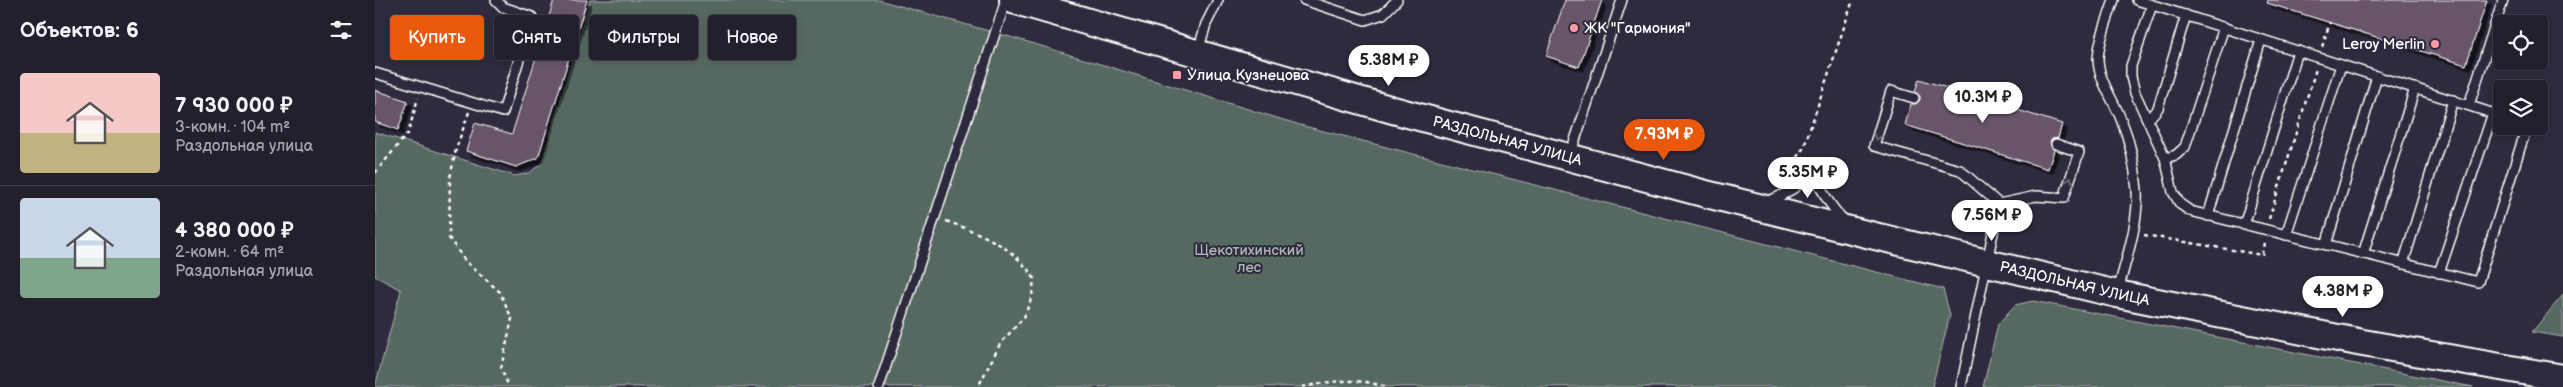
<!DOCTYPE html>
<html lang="ru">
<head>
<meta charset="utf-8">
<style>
  body { margin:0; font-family:"Balsamiq Sans",sans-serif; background:#2b2836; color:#f1f3f6; height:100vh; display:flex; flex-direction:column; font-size:19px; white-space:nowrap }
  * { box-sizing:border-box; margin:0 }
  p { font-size:16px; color:#a3a3aa }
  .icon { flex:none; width:28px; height:28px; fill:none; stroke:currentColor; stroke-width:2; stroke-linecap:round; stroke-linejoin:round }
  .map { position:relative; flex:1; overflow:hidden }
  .drawer { display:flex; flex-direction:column; background:#23202e; width:375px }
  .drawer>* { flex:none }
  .top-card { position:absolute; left:15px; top:15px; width:475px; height:45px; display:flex; gap:10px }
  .controls { position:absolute; left:2118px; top:15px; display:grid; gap:10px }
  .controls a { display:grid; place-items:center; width:55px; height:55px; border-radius:5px; background:#23202e; box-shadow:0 2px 8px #0003,0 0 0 1px #403e4a; font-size:25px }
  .price { position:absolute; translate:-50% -42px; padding:0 11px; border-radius:18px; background:#fff; color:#222; font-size:16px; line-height:32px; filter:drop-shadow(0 1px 2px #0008) }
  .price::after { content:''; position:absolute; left:50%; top:30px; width:15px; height:11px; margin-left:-8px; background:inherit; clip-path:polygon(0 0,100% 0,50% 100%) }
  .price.active { background:#ea580c; color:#fff }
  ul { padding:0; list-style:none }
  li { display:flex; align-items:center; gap:15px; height:125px; padding:0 20px }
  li+li { border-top:1px solid #403e4a }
  li span { display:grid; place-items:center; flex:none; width:140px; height:100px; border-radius:5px; color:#555 }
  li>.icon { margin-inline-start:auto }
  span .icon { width:60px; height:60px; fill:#fffc; stroke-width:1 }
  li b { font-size:21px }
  h2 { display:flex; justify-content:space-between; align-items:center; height:60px; padding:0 20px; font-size:21px }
  .pill { padding:0 18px; border-radius:5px; background:#23202e; box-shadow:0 2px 8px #0003,0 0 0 1px #403e4a; font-size:18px; line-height:45px }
  .pill.active { background:#ea580c; color:#fff }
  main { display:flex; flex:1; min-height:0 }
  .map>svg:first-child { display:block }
  .green { fill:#576961; stroke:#abb4b0 }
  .building { fill:#69546b; stroke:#fff; filter:url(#shadow) }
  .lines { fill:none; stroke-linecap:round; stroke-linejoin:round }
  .lane-casing { stroke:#fff; stroke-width:12 }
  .secondary-casing { stroke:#fff; stroke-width:30 }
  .path { stroke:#fff; stroke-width:2.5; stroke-dasharray:4 4; stroke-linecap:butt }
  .lane { stroke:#2f2a3d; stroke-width:9 }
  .secondary { stroke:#2f2a3d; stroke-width:26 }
  .oneway { stroke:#6d6a77 }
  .poi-dot { fill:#ff9aa2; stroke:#2f2a3d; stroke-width:2 }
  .labels { text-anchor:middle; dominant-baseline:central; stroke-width:4; stroke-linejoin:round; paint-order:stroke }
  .poi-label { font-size:15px; fill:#fff; stroke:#2f2a3d; text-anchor:start }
  .street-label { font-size:15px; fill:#fff; stroke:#2f2a3d }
  .park-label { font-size:15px; fill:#abb4b0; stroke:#2f2a3d }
</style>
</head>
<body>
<main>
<section class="drawer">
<h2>Объектов: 6<svg class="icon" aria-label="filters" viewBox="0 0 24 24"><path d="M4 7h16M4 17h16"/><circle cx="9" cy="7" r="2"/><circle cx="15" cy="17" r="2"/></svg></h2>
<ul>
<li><span style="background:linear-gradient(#f6c9c9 60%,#c2b280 0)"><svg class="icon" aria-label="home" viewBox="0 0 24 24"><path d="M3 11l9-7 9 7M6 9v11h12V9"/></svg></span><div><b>7 930 000 ₽</b><p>3-комн. · 104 m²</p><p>Раздольная улица</p></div></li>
<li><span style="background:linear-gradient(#c9d6e8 60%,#7fa58c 0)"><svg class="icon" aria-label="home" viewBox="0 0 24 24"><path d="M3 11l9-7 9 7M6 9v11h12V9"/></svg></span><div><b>4 380 000 ₽</b><p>2-комн. · 64 m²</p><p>Раздольная улица</p></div></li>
</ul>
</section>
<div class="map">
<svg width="2188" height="387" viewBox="0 0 2188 387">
  <defs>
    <filter id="shadow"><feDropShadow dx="4.5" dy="4.5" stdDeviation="0" flood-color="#0009"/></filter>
  </defs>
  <rect width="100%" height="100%" fill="#2f2a3d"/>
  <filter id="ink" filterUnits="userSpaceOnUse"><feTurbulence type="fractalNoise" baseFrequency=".02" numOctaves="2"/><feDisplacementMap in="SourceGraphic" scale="10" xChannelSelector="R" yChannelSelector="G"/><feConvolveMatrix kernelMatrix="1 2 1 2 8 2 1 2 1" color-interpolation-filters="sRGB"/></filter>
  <g filter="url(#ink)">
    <g class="green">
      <path d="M215 0H504L653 42 925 125 1568 289 1575 315 1557 387H0L26 290 0 276V132L140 176 154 173 167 163Z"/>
      <path d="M2188 295V337L2157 332Z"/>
      <path d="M1658 301 2098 387H1608L1623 324 1640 305Z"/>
    </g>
    <g class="building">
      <path d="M179 0H212L163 158 141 167 91 151 100 123 137 134Z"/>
      <path d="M1190 0H1227L1204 67 1171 56Z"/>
      <path d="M1893 0H2112L2091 65 1892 3Z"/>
      <path d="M1544 79 1687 124 1683 138 1677 139 1675 142 1679 150 1673 169 1530 125 1536 104H1541L1545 100V96L1540 92Z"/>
      <path d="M0 90 33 101 23 130 0 122Z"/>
    </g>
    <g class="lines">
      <defs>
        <g id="lane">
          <path d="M929 0 990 20 1008 14 1022 0"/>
          <path d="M1739 0C1733 19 1724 39 1723 59 1723 79 1739 101 1746 119 1755 141 1760 166 1762 190 1764 223 1751 259 1743 291"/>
          <path d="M1762 0 2126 116"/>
          <path d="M1777 5 1756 66V77L1760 93 1790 158 1798 192 1805 204 1815 211 2103 282 2152 126"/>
          <path d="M823 51 831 24 843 0"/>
          <path d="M0 73 128 112 157 17 128 7 121 0"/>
          <path d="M1539 98 1516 91 1499 146 1585 170 1624 204"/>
          <path d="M2094 105 2128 0"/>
          <path d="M1773 120 1783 108 1811 15"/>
          <path d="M1195 155 1247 0"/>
          <path d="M1790 158 1801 155 1810 147 1849 27"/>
          <path d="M1391 202C1411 195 1425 186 1439 171 1446 190 1454 206 1470 221"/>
          <path d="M1624 204 1661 196 1689 198 1704 152 1681 144"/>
          <path d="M1833 216 1886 40"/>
          <path d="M1869 225 1923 51"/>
          <path d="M1911 235 1966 65"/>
          <path d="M1951 245 2002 76"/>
          <path d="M1988 254 2040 88"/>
          <path d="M2028 264 2078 100"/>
          <path d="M2064 273 2118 113"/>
          <path d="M504 387 631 0"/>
          <path d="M1586 387 1624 204"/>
        </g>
        <g id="secondary">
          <path id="s1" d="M638 0 1018 110 1331 194 1483 232 1742 294 1988 343 2188 378"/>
        </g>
      </defs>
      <use href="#lane" class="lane-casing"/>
      <use href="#secondary" class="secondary-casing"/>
      <g class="path">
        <path d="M1947 47 1955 22"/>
        <path d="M94 112 81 149 75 178 74 238 91 262 125 292 137 319 126 368 134 387"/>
        <path d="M1417 164 1429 147 1478 0"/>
        <path d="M0 173 33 133 43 98"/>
        <path d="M1894 219 1941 69"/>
        <path d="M571 221C607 234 637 245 659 278L657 297 649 317 625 344 603 387"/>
        <path d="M1769 235 1887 255 1889 242"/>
        <path d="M927 387C957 381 981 377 1011 387"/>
      </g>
      <use href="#lane" class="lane"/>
      <use href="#secondary" class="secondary"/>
    </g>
    <defs><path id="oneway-chevron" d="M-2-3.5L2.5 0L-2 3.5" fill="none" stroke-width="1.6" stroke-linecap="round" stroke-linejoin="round" transform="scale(1.25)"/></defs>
    <g class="oneway">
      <use href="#oneway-chevron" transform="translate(1502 137) rotate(107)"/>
      <use href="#oneway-chevron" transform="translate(1695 181) rotate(-72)"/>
    </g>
  </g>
  <g class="poi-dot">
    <circle cx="1199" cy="28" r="5"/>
    <circle cx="2060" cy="44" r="5"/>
    <rect x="797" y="70" width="10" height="10" rx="2.5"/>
  </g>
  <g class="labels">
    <g class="poi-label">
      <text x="1209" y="28">ЖК "Гармония"</text>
      <text x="2050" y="44" text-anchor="end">Leroy Merlin</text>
      <text x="812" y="75">Улица Кузнецова</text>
    </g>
    <g class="street-label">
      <text stroke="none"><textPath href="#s1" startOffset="514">РАЗДОЛЬНАЯ УЛИЦА</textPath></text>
      <text stroke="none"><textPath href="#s1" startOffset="1099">РАЗДОЛЬНАЯ УЛИЦА</textPath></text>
    </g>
    <g class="park-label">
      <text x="874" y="250">Щекотихинский<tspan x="874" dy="17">лес</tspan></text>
    </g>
  </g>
</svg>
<div class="controls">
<a><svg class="icon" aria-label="locate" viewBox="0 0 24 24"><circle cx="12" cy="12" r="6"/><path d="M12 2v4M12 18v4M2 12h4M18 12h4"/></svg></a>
<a><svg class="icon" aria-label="layers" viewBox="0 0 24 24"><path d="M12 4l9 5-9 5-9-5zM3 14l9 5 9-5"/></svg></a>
</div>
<b class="price" style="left:1014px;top:87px">5.38M ₽</b>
<b class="price" style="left:1608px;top:124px">10.3M ₽</b>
<b class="price active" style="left:1289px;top:161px">7.93M ₽</b>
<b class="price" style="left:1433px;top:199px">5.35M ₽</b>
<b class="price" style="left:1617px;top:242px">7.56M ₽</b>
<b class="price" style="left:1968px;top:318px">4.38M ₽</b>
<div class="top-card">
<a class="pill active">Купить</a>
<a class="pill">Снять</a>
<a class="pill">Фильтры</a>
<a class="pill">Новое</a>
</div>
</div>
</main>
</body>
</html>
